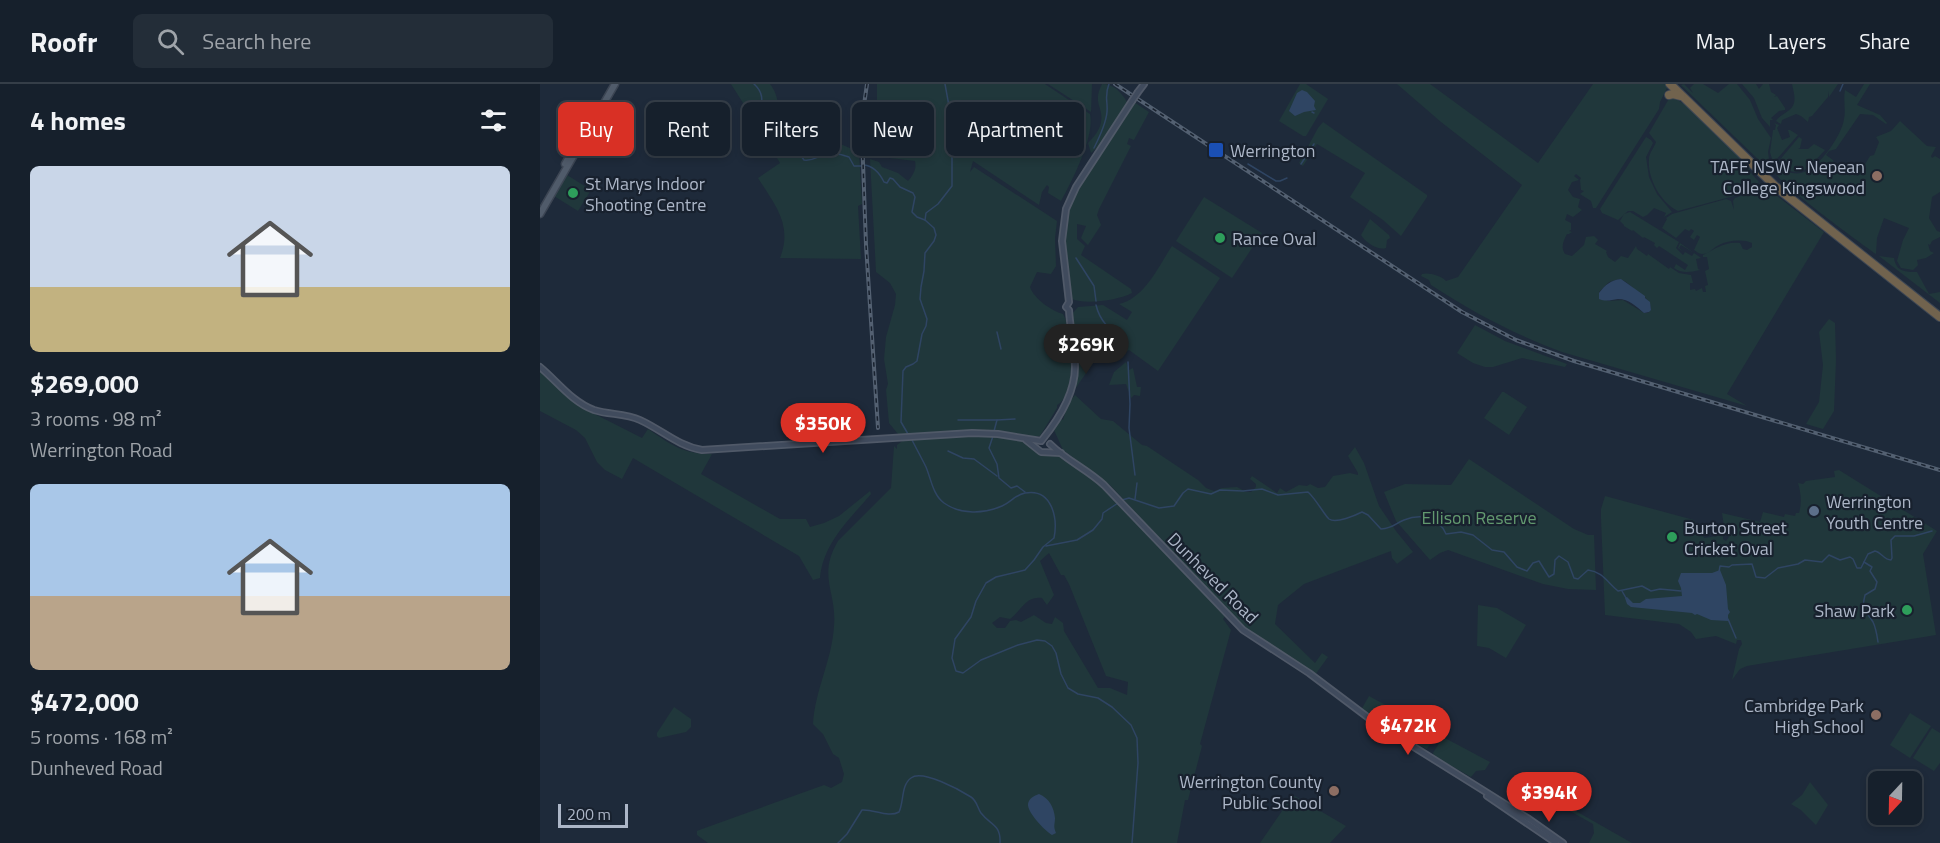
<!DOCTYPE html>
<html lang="en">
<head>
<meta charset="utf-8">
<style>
  body { margin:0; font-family:"Titillium Web",sans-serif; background:#232d38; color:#f1f3f6; height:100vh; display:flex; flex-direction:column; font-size:22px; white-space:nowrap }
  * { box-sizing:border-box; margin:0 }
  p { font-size:20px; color:#9ea3a9 }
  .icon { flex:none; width:33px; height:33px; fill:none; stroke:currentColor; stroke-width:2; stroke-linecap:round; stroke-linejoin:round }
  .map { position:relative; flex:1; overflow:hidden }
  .details { display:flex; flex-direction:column; background:#16202c; width:540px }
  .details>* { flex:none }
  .banner { position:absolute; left:18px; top:18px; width:570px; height:54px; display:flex; gap:12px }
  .needle { width:39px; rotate:202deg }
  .tools { position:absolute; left:1328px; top:687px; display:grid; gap:12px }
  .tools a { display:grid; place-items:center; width:54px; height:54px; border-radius:9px; background:#16202c; box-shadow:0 3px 9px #0003,0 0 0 2px #353e48; font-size:30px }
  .scale { position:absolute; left:18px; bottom:15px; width:70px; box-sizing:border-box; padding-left:6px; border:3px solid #acb6c7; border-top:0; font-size:16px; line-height:21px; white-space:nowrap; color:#acb6c7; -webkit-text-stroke:4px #18212e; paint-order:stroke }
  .price { position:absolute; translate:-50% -51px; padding:0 14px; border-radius:21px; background:#d93025; color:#fff; font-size:20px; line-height:39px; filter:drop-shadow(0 2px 3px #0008) }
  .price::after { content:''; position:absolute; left:50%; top:36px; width:18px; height:14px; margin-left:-9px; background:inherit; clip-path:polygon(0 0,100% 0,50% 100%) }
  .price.selected { background:#222; color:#fff }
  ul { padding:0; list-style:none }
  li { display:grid; align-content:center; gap:12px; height:318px; padding:0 30px }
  li span { display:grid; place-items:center; height:186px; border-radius:9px; color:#555 }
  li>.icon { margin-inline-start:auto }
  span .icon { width:108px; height:108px; fill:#fffc; stroke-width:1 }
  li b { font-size:26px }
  h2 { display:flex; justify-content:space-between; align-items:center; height:72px; padding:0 30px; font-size:26px }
  .tag { padding:0 21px; border-radius:9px; background:#16202c; box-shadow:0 3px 9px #0003,0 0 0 2px #353e48; font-size:21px; line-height:54px }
  .tag.selected { background:#d93025; color:#fff }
  header { display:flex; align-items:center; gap:36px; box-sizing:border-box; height:84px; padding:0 30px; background:#16202c; border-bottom:2px solid #353e48 }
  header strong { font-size:28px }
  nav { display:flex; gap:33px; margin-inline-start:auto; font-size:21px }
  .search { width:420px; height:54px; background:#232d38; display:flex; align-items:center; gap:15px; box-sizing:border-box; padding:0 21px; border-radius:9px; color:#9ea3a9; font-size:22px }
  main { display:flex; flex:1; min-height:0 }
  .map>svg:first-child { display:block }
  .green { fill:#20373b; fill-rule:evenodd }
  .water { fill:#2f4563 }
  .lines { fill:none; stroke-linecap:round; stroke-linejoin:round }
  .stream { stroke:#2f4563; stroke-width:1.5 }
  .secondary-casing { stroke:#505968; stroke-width:8 }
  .primary-casing { stroke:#3c4553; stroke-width:9 }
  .highway-casing { stroke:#3d4654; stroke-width:10 }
  .secondary { stroke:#404b5d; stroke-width:4.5 }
  .primary { stroke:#505b6a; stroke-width:6 }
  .highway { stroke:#71634e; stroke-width:8 }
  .rail-casing { stroke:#536071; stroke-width:4 }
  .rail { stroke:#18212e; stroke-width:1.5; stroke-dasharray:4.5; stroke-linecap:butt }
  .secondary-bridge-casing { stroke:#505968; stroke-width:8; stroke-linecap:butt }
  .secondary-bridge { stroke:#404b5d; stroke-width:4.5 }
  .transit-dot { fill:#1a4fb4; stroke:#18212e; stroke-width:2 }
  .education-dot { fill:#8d6e63; stroke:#18212e; stroke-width:2 }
  .leisure-dot { fill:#2e9e5b; stroke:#18212e; stroke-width:2 }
  .service-dot { fill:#5c6f8a; stroke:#18212e; stroke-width:2 }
  .labels { text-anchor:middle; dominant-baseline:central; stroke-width:4.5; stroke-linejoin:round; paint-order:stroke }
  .poi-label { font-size:18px; fill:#acb6c7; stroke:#18212e; text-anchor:start }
  .park-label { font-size:18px; fill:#62996f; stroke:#18212e }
  .street-label { font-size:18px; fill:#acb6c7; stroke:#18212e }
</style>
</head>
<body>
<header>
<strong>Roofr</strong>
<div class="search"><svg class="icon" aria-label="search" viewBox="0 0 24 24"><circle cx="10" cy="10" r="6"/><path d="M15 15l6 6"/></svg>Search here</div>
<nav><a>Map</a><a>Layers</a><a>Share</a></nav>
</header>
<main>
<section class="details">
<h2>4 homes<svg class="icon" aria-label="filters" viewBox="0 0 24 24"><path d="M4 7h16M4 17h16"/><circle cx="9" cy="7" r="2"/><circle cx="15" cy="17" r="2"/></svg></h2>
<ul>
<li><span style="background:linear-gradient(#c9d6e8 65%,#c2b280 0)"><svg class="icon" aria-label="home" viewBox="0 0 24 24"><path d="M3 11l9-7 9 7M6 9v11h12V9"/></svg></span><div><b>$269,000</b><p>3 rooms · 98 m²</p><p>Werrington Road</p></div></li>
<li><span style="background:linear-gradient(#a9c7e8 60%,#b9a48a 0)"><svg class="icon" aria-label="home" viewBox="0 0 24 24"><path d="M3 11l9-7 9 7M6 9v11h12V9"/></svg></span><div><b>$472,000</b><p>5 rooms · 168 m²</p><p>Dunheved Road</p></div></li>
</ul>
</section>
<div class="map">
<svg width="1400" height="759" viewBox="0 0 1400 759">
  <rect width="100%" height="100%" fill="#1e2a3a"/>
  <g class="green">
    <path d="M191 0H230C243 17 239 37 222 49Z"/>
    <path d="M337 0H505L550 30C555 52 532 97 521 117L508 109 509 103 507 101 502 108 499 121 433 77 430 88 434 83 517 137 515 154 516 182 511 190 497 188 490 203C494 215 512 227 523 230 533 247 537 311 517 321V324L500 352H484L483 357 491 361 503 372C507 372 513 371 517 372 533 375 553 395 565 404L685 532 683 535 691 546 660 660 662 662 648 716H645L637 759H168L157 751V747L162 745 284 701 291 704 302 698 304 690 299 674 293 670 283 650 273 640C275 606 292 576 294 542 297 507 277 493 298 457L351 404 354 362 357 365V361L365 355H377L376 350H358L349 339 346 306 348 300 344 275 346 253 355 221 356 210 350 199 336 188 330 75 339 78 342 83 358 89 368 97C373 91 377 85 375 77L341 73 338 67 337 50 342 45 343 40 337 33ZM509 469 521 491H524L529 500 566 592 588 598 587 611 570 604H558L524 547 523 539 515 533 512 540 506 539 494 531 481 538 476 536 470 537 465 544H457L452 539 460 533 470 535C481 527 486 511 502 514L507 521 514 511 500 477Z"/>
    <path d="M508 0H552L551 28Z"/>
    <path d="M562 0C574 0 581 8 587 18L562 59 551 69 548 59C553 54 560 46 561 38 564 24 552 19 562 0Z"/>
    <path d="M760 0H766L788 15 766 52H763L739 37Z"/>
    <path d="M857 0H890L998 79 1053 0H1126L1127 4 1120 18 1119 25 1056 124H1053L1051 117 1040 110 1044 107 1041 106 1040 96 1041 94 1036 90 1034 92 1039 96 1032 98 1028 106 1033 113 1040 115 1038 123 1042 126 1033 133 1027 130 1025 136 1031 139V146L1029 147 1032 148 1029 150H1027C1024 156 1020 163 1025 170L1032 172 1044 161 1046 153 1054 152 1058 156 1055 160 1067 167 1066 168 1068 173 1075 178 1081 172 1088 174 1096 162 1097 165 1107 172 1108 170 1129 185 1130 183 1139 189 1151 191 1153 199H1150V206L1155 205 1156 207 1162 204 1163 208H1166L1165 202 1168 201 1165 187 1169 185 1167 173H1163V171C1175 165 1185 157 1200 159L1203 165 1207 166 1212 163V159C1204 155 1188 156 1179 161 1174 163 1169 170 1162 170 1159 170 1156 167 1154 166L1160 153 1157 151 1154 156 1150 153 1154 147 1151 145 1149 147 1145 145 1136 154 1122 144 1127 135 1126 134 1132 130 1186 115 1191 117 1194 126 1193 117 1195 114 1209 109 1220 99 1284 148 1187 310 1207 322 1022 268C974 250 934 229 891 201L889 196 881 192 882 190C888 188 902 192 906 197L918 193 982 101 901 38ZM1079 195C1086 197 1087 199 1092 203 1101 212 1109 212 1111 225L1108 229H1104L1083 216 1068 217 1059 208 1069 198Z"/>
    <path d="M1144 0 1153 9 1150 4 1154 0H1163L1178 9 1189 0H1197L1210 16 1218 35 1231 54 1228 68 1230 83 1223 80 1141 1Z"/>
    <path d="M1202 0H1216L1219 5 1223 0H1229L1231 8 1236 11 1234 13 1237 12 1245 24V26L1239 27 1231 34 1233 36H1230V43L1222 34 1214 14Z"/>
    <path d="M1252 0H1298L1289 13 1288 7V13L1272 32 1269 33 1268 38 1261 32 1256 30 1242 36 1241 40 1236 37C1239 32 1243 31 1248 27 1258 20 1254 10 1252 0Z"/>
    <path d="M1324 0H1330L1317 21 1340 31 1347 39 1346 40 1333 31 1320 30 1296 65 1289 67 1286 71 1293 76V77L1318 92 1330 72 1334 71 1339 58 1336 53 1351 47 1360 37 1387 62 1396 63 1391 72 1392 74 1395 72 1400 75V108L1392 113 1389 134 1397 147 1400 148V153L1392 157 1390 161 1388 160 1390 167 1394 169 1386 174 1377 176 1378 181 1373 186 1361 184 1357 177 1363 156 1369 144 1344 134 1337 154 1336 170C1318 157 1239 100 1233 86 1243 85 1251 91 1261 89 1279 85 1302 51 1304 35 1306 25 1303 16 1305 6L1316 13Z"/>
    <path d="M1130 13C1147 15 1194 69 1209 83L1210 88 1219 98 1205 109 1138 127C1121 119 1107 94 1109 75 1109 69 1114 64 1116 58L1109 49Z"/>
    <path d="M594 18 609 28 594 56 589 54 587 60 591 62 559 125 557 131 561 141 548 161 541 154 546 142 537 140V155L545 162 541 171 591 205 592 209C579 216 546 221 532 215 529 192 523 168 525 145 528 108 556 77 576 47 584 39 588 28 594 18Z"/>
    <path d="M783 38 887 111V113L861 152 843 136 810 113 825 89 777 60 763 82 759 79 778 44Z"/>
    <path d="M243 39C256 43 263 53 268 65L285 61 291 56 319 68 322 120 318 122 321 175 240 174C253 141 235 121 218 94L240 79 224 53 231 48 236 51Z"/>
    <path d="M1234 39 1239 41 1237 44 1242 56 1250 53 1248 46H1250L1258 51 1236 76 1232 75 1230 68 1233 46H1235L1236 41Z"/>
    <path d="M1106 53 1111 56 1113 59 1106 73 1109 93 1117 110 1132 128 1124 133 1126 129 1114 124 1107 131 1103 133 1093 127H1088L1078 136 1062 129 1060 125Z"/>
    <path d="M1259 53 1262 55 1260 64 1258 65H1268L1274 60 1285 66C1272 79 1266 95 1241 84L1238 78Z"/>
    <path d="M27 91 51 106 38 127 14 112Z"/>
    <path d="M664 113 722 149 692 194 636 157Z"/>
    <path d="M1090 128 1139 158 1136 164 1143 171 1145 168 1152 172 1154 169 1141 161 1139 164 1144 168 1138 164 1140 159 1161 174 1156 175 1158 185 1160 186C1150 188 1143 190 1134 184L1136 180 1145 186 1148 181 1119 162 1117 164 1114 161 1115 159 1104 153 1103 154 1093 146 1092 147 1084 142V141L1080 137 1084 130Z"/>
    <path d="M830 135 849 151 850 154 847 156 846 164C838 167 825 158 821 151Z"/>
    <path d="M632 162 680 194 618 287 589 266 583 270 567 259 535 305 537 282 532 230 538 223 563 221 587 236 592 228 579 220C605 214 618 183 632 162Z"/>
    <path d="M1339 172 1354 174C1356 188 1366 188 1377 188L1389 210 1400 208V219Z"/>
    <path d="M1289 235 1295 239 1296 276 1294 327 1283 345 1266 340 1279 318 1283 281 1279 248Z"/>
    <path d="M935 241 965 257 1027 280 1025 283 982 274 953 283H945L933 279 917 269Z"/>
    <path d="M586 278 589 286 593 284 597 303H601L600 312 594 311 591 314 586 300 569 301 574 288Z"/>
    <path d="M0 287 39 322 102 354 108 345C132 361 142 370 172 370L161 390 240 435H266L270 443 284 439 299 432 330 407 331 410C310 435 283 459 280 494L273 496 259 472 93 374 82 395 65 386 57 378 45 354 36 346 0 327Z"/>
    <path d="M962 308H964L987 323 969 351 944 334Z"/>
    <path d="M535 311 561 335 573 337 602 361 607 362 658 396 666 404 674 407 682 404 697 403 706 408H711L716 403V400L710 395 712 392 737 409 740 404 746 408 759 401 767 402 770 400 778 404 785 403 793 392 810 389 818 391V389L808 372 815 363 824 379 839 422 856 447 873 468 857 480 852 474 851 467 764 500 738 521 735 540 775 579 782 569 788 573 775 591 718 554 699 540 571 402 523 366 514 346 520 334 523 336 528 320Z"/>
    <path d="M929 375 1034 445 1048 451H1054L1056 506 1028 505 1003 500 908 466 900 469 890 476 856 437 844 408 865 400 911 401Z"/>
    <path d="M1299 386 1397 447 1383 470 1396 551 1207 582 1200 585 1192 596 1199 565 1202 560 1201 556H1197L1196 560 1176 552 1156 555 1151 548 1139 540 1065 531 1061 435V425L1065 412 1154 436 1161 446 1164 454 1183 451V455L1186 457 1189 453 1185 449 1182 429 1220 438 1223 428 1244 433 1245 430 1255 432 1256 429H1259C1262 419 1261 409 1258 399L1263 400 1266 397 1295 393 1294 387Z"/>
    <path d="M938 521 957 524 986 541 966 574 949 564 937 562Z"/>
    <path d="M829 612 897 649 887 665 865 654 821 626Z"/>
    <path d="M134 623 151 635V643L146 648 119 654 117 652V649Z"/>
    <path d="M1370 629 1391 642 1370 674 1350 661Z"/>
    <path d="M1392 644 1400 649V679L1394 687 1373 674Z"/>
    <path d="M903 653 950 678 945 686 936 687 931 693 894 672 893 669Z"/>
    <path d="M1270 698 1288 721 1276 741 1261 726 1251 720 1262 711Z"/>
    <path d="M753 711 806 742 790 759H720Z"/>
    <path d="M1027 722 1092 759H1049L1054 749 1053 740 1028 726Z"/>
  </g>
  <g class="water">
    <path d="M762 6 767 8 775 17 774 22 776 26 764 28 755 32 749 27 757 9Z"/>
    <path d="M1081 195 1105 212V214L1110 218 1111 226 1109 228 1104 229C1097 223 1089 215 1078 215 1071 216 1066 218 1059 215V209C1065 201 1071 196 1081 195Z"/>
    <path d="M1180 486 1186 501 1188 525 1190 528 1188 531V537L1171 536 1157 530 1155 531 1152 529 1091 523 1087 520 1085 514 1087 513 1093 519H1100L1106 515 1142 512 1141 504 1138 497 1141 489H1172Z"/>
    <path d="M499 710C509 714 514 723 515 734 515 740 513 742 516 749L512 751C505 747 487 728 488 720 489 714 494 712 499 710Z"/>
  </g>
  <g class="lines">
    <g class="stream">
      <path d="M214 0C232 16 211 31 228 44"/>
      <path d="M1300 7 1303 0"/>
      <path d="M772 28 774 29"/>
      <path d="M238 50 252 60 264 76C273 77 275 74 283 71 291 69 301 70 309 73L314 82H321"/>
      <path d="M554 64C559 54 566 40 567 28 568 17 564 12 569 0"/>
      <path d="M708 80 736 97H740L747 94"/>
      <path d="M761 80 774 60"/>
      <path d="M324 81C334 82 340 90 344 98L347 99 350 94 353 95 360 103 373 109 375 113 372 128 377 133 385 136"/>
      <path d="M536 174 554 202 556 217"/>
      <path d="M556 221C560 238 570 246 584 255"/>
      <path d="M457 248 461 265"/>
      <path d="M588 278 590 320 589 344 595 391"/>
      <path d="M418 336H457"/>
      <path d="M454 347 457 336 475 335"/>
      <path d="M368 350 361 338 363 287 366 283 373 280 377 277 382 250 386 242 387 235 380 215 381 203 384 187 385 169 394 157 396 151 394 144 385 136 386 129 398 120 412 102V73L418 59 408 36 409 22 405 0"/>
      <path d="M453 352 449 364 457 380 459 394 471 404 477 402 485 408"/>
      <path d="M371 354C376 364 381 373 386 383 391 395 393 411 404 419 421 431 444 430 462 422 471 418 475 411 485 409 512 404 518 434 514 454L503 463 494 476 485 486 456 493 446 499 436 517 431 533 415 555 412 574 416 587 423 589 441 576 478 561 497 556 505 557 512 562 516 569 521 590 528 604 538 610 558 614 572 623 591 641 597 654 598 679 592 759"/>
      <path d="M408 367 423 374 434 375 457 392"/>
      <path d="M595 415 597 399"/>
      <path d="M582 416 589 414 619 424 634 422 643 409 648 405 671 410 680 406 703 407 722 405 738 411 768 408C776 415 785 432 789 435 796 440 816 431 822 428L828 431 841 445C854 444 854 440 864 436 881 429 899 433 906 450L921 448 933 451 952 466 964 468 977 483 987 487 993 479 999 477 1009 493 1014 490 1015 476 1019 472 1028 478 1034 494 1038 495 1048 486C1063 488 1067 498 1078 507L1102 502 1111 507 1120 505 1141 507"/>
      <path d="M506 462 537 456 553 446 562 435 563 429 578 419"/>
      <path d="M1324 478 1332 483 1330 487 1337 498 1335 505 1325 511C1321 528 1325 525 1333 538 1336 544 1337 551 1338 558"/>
      <path d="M1179 488 1180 482 1189 483 1192 481 1212 480 1216 493 1225 494 1238 484 1258 480 1265 476 1282 478 1289 471 1300 476 1310 473 1313 475 1317 484H1321L1328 470 1335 467C1341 468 1344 476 1351 476L1352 474 1351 456 1355 452H1374L1392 447"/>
      <path d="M1082 507 1086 514"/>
      <path d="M1188 535 1196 554"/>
      <path d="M298 759 307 750 322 726C334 725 348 734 359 728 364 718 361 701 371 694 382 685 420 706 431 713 437 717 437 723 441 729 450 741 461 740 460 759"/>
    </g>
    <defs>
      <g id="secondary">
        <path d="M598 8 604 0"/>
        <path d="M0 283C17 297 32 318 54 326 69 331 85 329 100 336 122 346 138 362 162 366L432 349 458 350 501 357"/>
        <path d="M486 356 501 368 521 369"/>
        <path d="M502 356C519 335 535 310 535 283 535 264 530 245 529 226L526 223 529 218 522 157 526 125 536 103 592 17"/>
        <path d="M510 360C526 376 548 386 564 401L703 546 769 589 834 638 989 735 1023 759"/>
        <path d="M947 712 1016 759"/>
      </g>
      <g id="primary">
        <path d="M25 80 57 24"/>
        <path d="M0 130 75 0"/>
      </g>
      <g id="highway">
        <path d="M1130 0 1236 103 1400 233"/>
        <path d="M1129 11 1133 10 1141 12"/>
      </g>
    </defs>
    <use href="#secondary" class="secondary-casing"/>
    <use href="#primary" class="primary-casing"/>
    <use href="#highway" class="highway-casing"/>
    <use href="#secondary" class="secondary"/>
    <use href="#primary" class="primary"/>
    <use href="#highway" class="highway"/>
    <defs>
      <g id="rail">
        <path d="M327 0 322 35V51L326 161 338 344"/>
        <path d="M575 0 922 228 976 256 1034 277 1400 386"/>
      </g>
    </defs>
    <use href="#rail" class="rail-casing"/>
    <use href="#rail" class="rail"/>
    <defs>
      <path id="secondary-bridge" d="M592 17 598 8"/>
    </defs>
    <use href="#secondary-bridge" class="secondary-bridge-casing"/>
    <use href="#secondary-bridge" class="secondary-bridge"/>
  </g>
  <rect class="transit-dot" x="668" y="58" width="16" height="16" rx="3"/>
  <g class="education-dot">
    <circle cx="1337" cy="92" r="6"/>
    <circle cx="1336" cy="631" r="6"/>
    <circle cx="794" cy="707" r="6"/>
  </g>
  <g class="leisure-dot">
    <circle cx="33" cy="109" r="6"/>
    <circle cx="680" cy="154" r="6"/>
    <circle cx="1132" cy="453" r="6"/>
    <circle cx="1367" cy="526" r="6"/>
  </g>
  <circle class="service-dot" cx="1274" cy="427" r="6"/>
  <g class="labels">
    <g class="poi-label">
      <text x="690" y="66">Werrington</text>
      <text x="1325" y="82" text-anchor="end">TAFE NSW - Nepean<tspan x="1325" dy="21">College Kingswood</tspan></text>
      <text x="45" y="99">St Marys Indoor<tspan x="45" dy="21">Shooting Centre</tspan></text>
      <text x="692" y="154">Rance Oval</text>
      <text x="1286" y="417">Werrington<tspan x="1286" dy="21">Youth Centre</tspan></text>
      <text x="1144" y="443">Burton Street<tspan x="1144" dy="21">Cricket Oval</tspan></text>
      <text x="1355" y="526" text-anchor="end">Shaw Park</text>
      <text x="1324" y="621" text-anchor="end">Cambridge Park<tspan x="1324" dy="21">High School</tspan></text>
      <text x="782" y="697" text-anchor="end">Werrington County<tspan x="782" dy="21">Public School</tspan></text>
    </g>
    <g class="park-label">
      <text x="939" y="433">Ellison Reserve</text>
    </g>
    <g class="street-label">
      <text transform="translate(673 494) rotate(45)">Dunheved Road</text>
    </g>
  </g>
</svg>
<div class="tools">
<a><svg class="needle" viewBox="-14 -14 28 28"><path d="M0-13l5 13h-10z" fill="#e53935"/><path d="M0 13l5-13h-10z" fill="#9ea3a9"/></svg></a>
</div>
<div class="scale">200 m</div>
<b class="price selected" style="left:546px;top:291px">$269K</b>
<b class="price" style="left:283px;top:370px">$350K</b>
<b class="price" style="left:868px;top:672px">$472K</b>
<b class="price" style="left:1009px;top:739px">$394K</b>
<div class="banner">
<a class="tag selected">Buy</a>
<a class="tag">Rent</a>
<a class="tag">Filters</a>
<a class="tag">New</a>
<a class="tag">Apartment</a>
</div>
</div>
</main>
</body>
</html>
